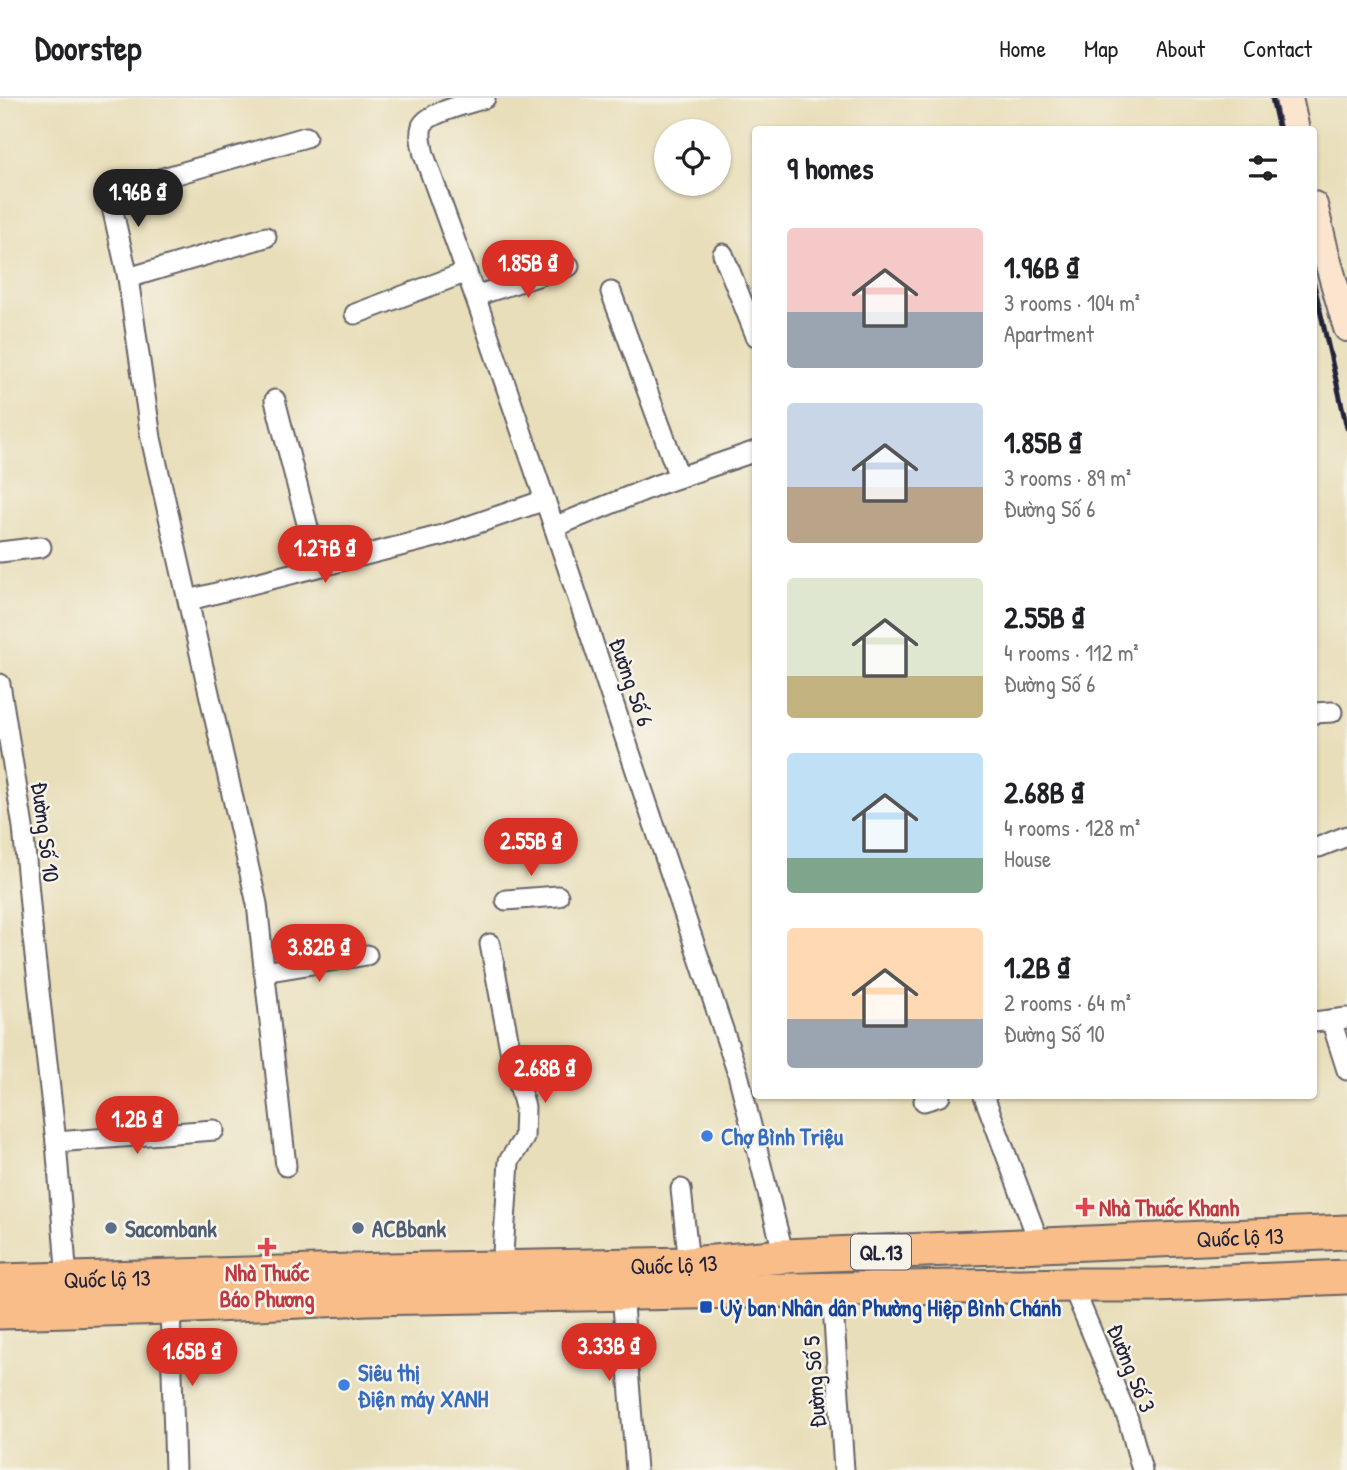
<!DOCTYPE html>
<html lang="en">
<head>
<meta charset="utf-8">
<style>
  body { margin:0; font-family:"Patrick Hand",sans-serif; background:#f2f2f2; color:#202124; height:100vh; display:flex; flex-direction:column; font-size:26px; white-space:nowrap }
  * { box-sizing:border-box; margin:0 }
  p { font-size:23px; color:#757577 }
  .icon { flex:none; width:38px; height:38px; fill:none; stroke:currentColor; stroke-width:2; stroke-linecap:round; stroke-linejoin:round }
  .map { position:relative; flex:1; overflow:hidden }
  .side { position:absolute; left:752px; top:28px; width:565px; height:973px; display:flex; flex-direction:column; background:#fff; border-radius:7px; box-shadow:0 2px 5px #0004 }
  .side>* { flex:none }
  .tools { position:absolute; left:654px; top:21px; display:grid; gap:14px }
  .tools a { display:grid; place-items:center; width:77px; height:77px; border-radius:50%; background:#fff; box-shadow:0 2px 5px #0004; font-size:35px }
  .price { position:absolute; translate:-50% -60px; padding:0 16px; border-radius:24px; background:#d93025; color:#fff; font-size:23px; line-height:46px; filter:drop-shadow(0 2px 4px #0008) }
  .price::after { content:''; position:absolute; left:50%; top:42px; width:21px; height:16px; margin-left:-10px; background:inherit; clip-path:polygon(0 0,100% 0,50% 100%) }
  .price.active { background:#222; color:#fff }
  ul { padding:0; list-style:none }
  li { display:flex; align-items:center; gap:21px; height:175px; padding:0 35px }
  li span { display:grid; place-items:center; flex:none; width:196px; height:140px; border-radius:7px; color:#555 }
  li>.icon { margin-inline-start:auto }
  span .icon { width:84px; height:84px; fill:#fffc; stroke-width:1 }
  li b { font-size:30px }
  h2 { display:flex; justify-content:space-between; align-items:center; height:84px; padding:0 35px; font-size:30px }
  header { display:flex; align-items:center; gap:42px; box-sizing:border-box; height:98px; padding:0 35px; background:#fff; border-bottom:2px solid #e0e0e0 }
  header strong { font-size:33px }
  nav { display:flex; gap:38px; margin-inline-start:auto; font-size:24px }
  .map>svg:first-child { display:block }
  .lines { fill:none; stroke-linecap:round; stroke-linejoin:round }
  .street-casing { stroke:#676467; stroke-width:23 }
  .secondary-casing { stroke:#676467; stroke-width:30 }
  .highway-casing { stroke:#676467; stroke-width:37 }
  .street { stroke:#fff; stroke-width:19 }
  .secondary { stroke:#fce5cf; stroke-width:26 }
  .highway { stroke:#f8bd88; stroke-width:33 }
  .rail { stroke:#22223b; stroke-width:5 }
  .shop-dot { fill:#3f7fe0; stroke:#f7f3e8; stroke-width:2.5 }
  .health-dot { fill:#e0444e; stroke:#f7f3e8; stroke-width:2.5 }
  .service-dot { fill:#5c6f8a; stroke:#f7f3e8; stroke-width:2.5 }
  .transit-dot { fill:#1a4fb4; stroke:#f7f3e8; stroke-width:2.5 }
  .labels { text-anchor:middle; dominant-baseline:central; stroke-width:5; stroke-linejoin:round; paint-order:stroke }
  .shield { fill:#f7f3e8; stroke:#62616f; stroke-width:2 }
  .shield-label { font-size:21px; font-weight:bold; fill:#22223b }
  .street-label { font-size:23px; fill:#22223b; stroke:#f7f3e8 }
  .shop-label { font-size:23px; font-weight:bold; fill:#366cbe; stroke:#f7f3e8; text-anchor:start }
  .health-label { font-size:23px; font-weight:bold; fill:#be3a42; stroke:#f7f3e8; text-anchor:start }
  .service-label { font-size:23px; font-weight:bold; fill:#4e5e75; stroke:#f7f3e8; text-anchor:start }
  .transit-label { font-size:23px; font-weight:bold; fill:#164399; stroke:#f7f3e8; text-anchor:start }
</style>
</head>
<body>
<header>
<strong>Doorstep</strong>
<nav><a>Home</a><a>Map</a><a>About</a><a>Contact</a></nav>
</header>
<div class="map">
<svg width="1347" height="1372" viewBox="0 0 1347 1372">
  <rect width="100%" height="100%" fill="#f7f3e8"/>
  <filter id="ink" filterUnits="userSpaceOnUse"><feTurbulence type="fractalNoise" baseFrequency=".0143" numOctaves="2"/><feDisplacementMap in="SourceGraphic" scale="14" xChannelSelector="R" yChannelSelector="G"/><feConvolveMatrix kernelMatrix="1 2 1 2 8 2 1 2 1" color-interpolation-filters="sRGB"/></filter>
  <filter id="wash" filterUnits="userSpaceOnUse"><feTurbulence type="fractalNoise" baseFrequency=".00686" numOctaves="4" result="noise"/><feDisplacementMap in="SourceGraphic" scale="28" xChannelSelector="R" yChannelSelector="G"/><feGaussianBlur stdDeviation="1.57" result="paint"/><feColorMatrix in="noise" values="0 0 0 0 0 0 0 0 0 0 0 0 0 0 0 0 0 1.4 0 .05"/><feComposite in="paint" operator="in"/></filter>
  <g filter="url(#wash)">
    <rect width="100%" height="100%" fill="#e8deb9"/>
  </g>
  <g filter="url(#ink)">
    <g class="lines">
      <defs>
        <g id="street">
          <path d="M485 0C471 5 428 14 422 28 419 37 422 47 424 57L475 198 545 402 738 976 784 1158"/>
          <path d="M723 156 756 238"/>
          <path d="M128 180 266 139"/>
          <path d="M611 194 679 379"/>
          <path d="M475 198 569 168"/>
          <path d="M355 216 467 174"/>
          <path d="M275 302 318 468"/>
          <path d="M554 429 657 387 756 353"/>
          <path d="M0 454 41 449"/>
          <path d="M197 500 443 437 545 402"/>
          <path d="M0 586 23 729 33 840 56 1044 67 1182"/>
          <path d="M1314 615 1332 614"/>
          <path d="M1319 749 1347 738"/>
          <path d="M506 802 558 798"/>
          <path d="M490 846 511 956 525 1009 524 1040 509 1063 502 1170"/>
          <path d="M264 874 367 857"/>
          <path d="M1331 922 1347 972"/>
          <path d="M1314 924 1347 920"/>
          <path d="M984 998 1040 1147"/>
          <path d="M924 1003 940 998"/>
          <path d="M56 1044 214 1032"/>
          <path d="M286 1068 257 806 151 340 128 180 110 100 114 94 306 39"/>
          <path d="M681 1091 689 1166"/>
          <path d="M1072 1187 1128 1321 1142 1372"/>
          <path d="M832 1193 844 1372"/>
          <path d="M622 1195 636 1372"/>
          <path d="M170 1209 175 1372"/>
        </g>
        <g id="secondary">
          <path d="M1289 0 1296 32"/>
          <path d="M1314 107 1326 157 1347 230"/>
        </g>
        <g id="highway">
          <path id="s1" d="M0 1183 387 1172 689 1166 784 1158 1347 1134"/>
          <path d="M0 1214 170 1209 368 1200 1072 1187H1157L1347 1179"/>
        </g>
      </defs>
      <use href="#street" class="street-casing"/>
      <use href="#secondary" class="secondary-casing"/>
      <use href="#highway" class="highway-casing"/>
      <use href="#street" class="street"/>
      <use href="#secondary" class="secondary"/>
      <use href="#highway" class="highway"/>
      <g class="rail">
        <path d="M1272 0 1279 32"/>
        <path d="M1314 186 1347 330"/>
      </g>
    </g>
  </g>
  <g class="shop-dot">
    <circle cx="707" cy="1038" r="7"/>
    <circle cx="344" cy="1287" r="7"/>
  </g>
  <g class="health-dot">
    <path d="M1081.5 1098.5h7v7h7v7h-7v7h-7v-7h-7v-7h7z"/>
    <path d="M263.5 1138.5h7v7h7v7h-7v7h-7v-7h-7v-7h7z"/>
  </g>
  <g class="service-dot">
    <circle cx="111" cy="1130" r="7"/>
    <circle cx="358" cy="1130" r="7"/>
  </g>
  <rect class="transit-dot" x="699" y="1202" width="14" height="14" rx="3.5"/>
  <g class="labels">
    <rect class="shield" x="851" y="1136.5" width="60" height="35" rx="5"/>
    <g class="shield-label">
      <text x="881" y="1154">QL.13</text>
    </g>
    <g class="street-label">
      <text transform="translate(632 584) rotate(71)">Đường Số 6</text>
      <text transform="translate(46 734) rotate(83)">Đường Số 10</text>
      <text stroke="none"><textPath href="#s1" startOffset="1241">Quốc lộ 13</textPath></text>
      <text stroke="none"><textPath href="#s1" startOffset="674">Quốc lộ 13</textPath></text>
      <text stroke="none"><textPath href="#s1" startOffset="107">Quốc lộ 13</textPath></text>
      <text transform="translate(1132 1270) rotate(68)">Đường Số 3</text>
      <text transform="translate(814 1284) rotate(-94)">Đường Số 5</text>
    </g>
    <g class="shop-label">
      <text x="721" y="1038">Chợ Bình Triệu</text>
      <text x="358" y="1274">Siêu thị<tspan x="358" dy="26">Điện máy XANH</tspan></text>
    </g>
    <g class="health-label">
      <text x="1099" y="1109">Nhà Thuốc Khanh</text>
      <text x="267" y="1174" text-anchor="middle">Nhà Thuốc<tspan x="267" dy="26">Báo Phương</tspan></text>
    </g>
    <g class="service-label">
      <text x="125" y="1130">Sacombank</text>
      <text x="372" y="1130">ACBbank</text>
    </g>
    <g class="transit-label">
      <text x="720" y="1209">Uỷ ban Nhân dân Phường Hiệp Bình Chánh</text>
    </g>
  </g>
</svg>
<div class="tools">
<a><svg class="icon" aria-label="locate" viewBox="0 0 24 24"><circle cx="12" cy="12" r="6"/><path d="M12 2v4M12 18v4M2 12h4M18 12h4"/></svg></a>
</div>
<b class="price active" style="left:138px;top:131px">1.96B ₫</b>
<b class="price" style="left:528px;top:202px">1.85B ₫</b>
<b class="price" style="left:325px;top:487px">1.27B ₫</b>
<b class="price" style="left:531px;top:780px">2.55B ₫</b>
<b class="price" style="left:319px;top:886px">3.82B ₫</b>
<b class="price" style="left:545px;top:1007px">2.68B ₫</b>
<b class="price" style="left:137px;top:1058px">1.2B ₫</b>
<b class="price" style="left:609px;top:1285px">3.33B ₫</b>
<b class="price" style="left:192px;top:1290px">1.65B ₫</b>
<section class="side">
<h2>9 homes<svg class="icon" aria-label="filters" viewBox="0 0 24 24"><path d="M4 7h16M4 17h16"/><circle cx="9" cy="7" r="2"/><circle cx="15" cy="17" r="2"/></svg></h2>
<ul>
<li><span style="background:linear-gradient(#f6c9c9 60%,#9aa5b1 0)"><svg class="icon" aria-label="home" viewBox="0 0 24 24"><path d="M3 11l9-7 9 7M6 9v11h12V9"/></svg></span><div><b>1.96B ₫</b><p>3 rooms · 104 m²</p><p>Apartment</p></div></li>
<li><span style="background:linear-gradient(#c9d6e8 60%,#b9a48a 0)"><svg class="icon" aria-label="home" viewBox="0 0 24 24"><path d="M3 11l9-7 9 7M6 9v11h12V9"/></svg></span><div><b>1.85B ₫</b><p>3 rooms · 89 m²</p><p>Đường Số 6</p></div></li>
<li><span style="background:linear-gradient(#dfe7d0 70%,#c2b280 0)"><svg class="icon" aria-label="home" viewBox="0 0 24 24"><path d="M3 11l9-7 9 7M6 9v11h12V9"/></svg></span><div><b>2.55B ₫</b><p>4 rooms · 112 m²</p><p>Đường Số 6</p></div></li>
<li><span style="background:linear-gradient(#bfe0f5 75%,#7fa58c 0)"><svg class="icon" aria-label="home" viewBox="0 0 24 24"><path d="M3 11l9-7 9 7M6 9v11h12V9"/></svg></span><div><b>2.68B ₫</b><p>4 rooms · 128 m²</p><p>House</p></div></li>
<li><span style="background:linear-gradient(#ffd9b3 65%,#9aa5b1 0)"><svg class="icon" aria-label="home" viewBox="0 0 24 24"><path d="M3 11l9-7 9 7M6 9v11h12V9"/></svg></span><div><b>1.2B ₫</b><p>2 rooms · 64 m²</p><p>Đường Số 10</p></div></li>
</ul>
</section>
</div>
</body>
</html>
